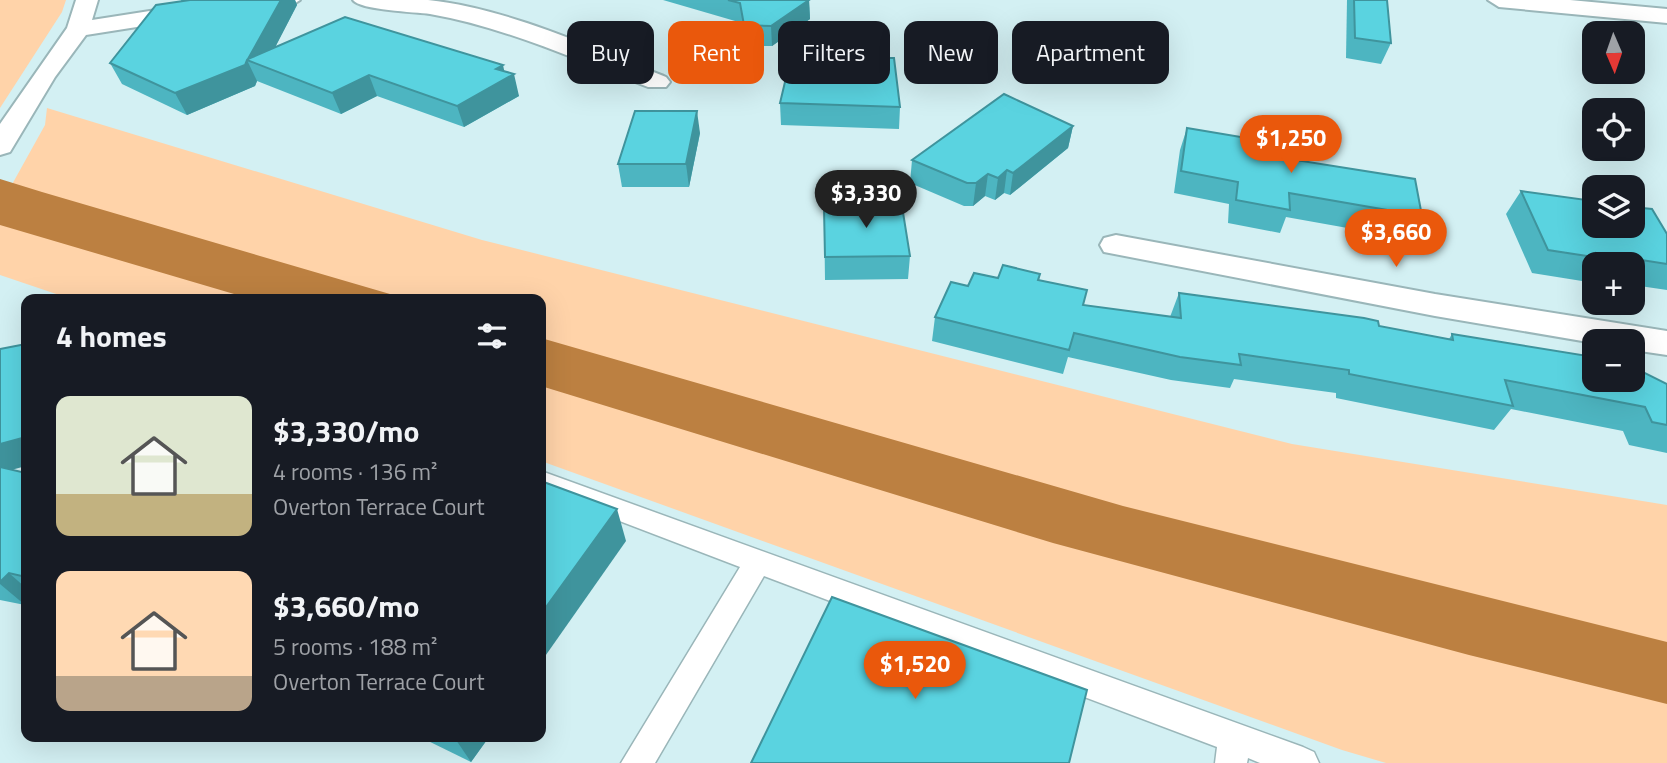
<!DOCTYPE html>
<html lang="en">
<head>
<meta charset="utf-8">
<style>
  body { margin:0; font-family:"Titillium Web",sans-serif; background:#20242c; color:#f1f3f6; height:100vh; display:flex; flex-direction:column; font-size:26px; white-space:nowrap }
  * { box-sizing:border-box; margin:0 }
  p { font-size:23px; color:#9ea1a6 }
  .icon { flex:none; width:38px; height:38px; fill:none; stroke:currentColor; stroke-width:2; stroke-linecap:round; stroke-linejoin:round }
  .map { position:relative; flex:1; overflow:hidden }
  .sheet { position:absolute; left:21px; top:294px; width:525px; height:448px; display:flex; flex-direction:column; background:#171b24; border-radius:14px; box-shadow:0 7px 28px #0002 }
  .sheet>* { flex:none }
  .guide { position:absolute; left:567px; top:21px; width:665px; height:63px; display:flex; gap:14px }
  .needle { width:46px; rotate:178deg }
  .controls { position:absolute; left:1582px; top:21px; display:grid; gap:14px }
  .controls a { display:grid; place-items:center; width:63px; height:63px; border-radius:14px; background:#171b24; box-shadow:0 7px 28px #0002; font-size:35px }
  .price { position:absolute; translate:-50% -60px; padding:0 16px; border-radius:24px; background:#ea580c; color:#fff; font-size:23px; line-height:46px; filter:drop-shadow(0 2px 4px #0008) }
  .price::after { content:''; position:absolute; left:50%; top:42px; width:21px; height:16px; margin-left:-10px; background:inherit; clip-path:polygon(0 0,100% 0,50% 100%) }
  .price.active { background:#222; color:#fff }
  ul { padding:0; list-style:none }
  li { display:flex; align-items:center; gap:21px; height:175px; padding:0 35px }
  li span { display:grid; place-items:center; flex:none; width:196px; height:140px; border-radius:14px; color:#555 }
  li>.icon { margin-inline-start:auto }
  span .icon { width:84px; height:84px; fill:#fffc; stroke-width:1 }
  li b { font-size:30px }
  h2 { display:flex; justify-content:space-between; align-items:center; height:84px; padding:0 35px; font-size:30px }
  .pill { padding:0 24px; border-radius:14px; background:#171b24; box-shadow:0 7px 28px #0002; font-size:24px; line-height:63px }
  .pill.active { background:#ea580c; color:#fff }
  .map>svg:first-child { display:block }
  .green { fill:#ffd3a9 }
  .water { fill:#bc8041 }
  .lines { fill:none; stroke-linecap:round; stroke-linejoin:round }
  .service-casing { stroke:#9ab6b9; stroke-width:3 }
  .minor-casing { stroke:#9ab6b9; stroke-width:4 }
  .service { fill:#fff; fill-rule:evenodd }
  .minor { fill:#fff; fill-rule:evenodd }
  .wall { fill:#4db5c1 }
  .shaded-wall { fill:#3f949d }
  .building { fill:#5ad3e0; stroke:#3f949d; stroke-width:2 }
</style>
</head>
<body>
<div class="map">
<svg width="1667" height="763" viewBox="0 0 1667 763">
  <rect width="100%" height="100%" fill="#d3f0f3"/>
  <g class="green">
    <path d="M0 0H66L62 12 0 108Z"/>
    <path d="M47 108 482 240 1292 444 1667 505V763H1386L1342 750 541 461V299H71L0 275V206L45 125Z"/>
  </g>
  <g class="water">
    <path d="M0 179 42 192 407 299H251L0 225Z"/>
    <path d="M541 338 1123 506 1667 642V704L1469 655 1053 543 541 386Z"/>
  </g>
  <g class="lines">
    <defs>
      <path id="service" d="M541 471 1303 747 1314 752 1319 763H1260L1248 758 1247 763H1215L1217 747 764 576 655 763H621L740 567 541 491Z"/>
      <g id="minor">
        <path d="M76 0H98L92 20 220 0H300L289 7 251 9 86 35 55 77 10 152 0 155V124L67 28Z"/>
        <path d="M353 0C377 0 403 0 428 0 507 8 592 48 666 77L670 82 666 87H648C577 60 505 27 430 14 415 12 360 10 353 0Z"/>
        <path d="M1488 0H1570L1667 9V23L1499 7Z"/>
        <path d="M1116 235 1435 294 1667 331V355L1633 350V341L1594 343 1435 316 1104 252 1100 245 1104 238Z"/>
      </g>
    </defs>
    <use href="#service" class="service-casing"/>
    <use href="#minor" class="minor-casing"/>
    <use href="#service" class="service"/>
    <use href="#minor" class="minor"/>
  </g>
  <g class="wall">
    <path d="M181 0H295L297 5 275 47 504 71 519 96 464 127 377 96 341 114 257 81 255 86 187 115 122 84 110 63 181 1Z"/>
    <path d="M663 0H809L810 19 799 27 852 58 900 107 899 129 781 125 780 103 798 28 772 46H746L742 23Z"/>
    <path d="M1347 0H1387L1391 43 1381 64 1346 58Z"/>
    <path d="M1073 126 1068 148 1010 195 1004 193 995 200 985 196 973 206H964L910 183 912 160Z"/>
    <path d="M1187 128 1289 159 1422 216 1409 239 1286 217 1280 233 1228 223 1229 204 1174 193 1180 150Z"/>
    <path d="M700 133 689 187H622L618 164Z"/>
    <path d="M1521 191 1667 234V290L1633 285V264H1594V279L1585 277 1582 281 1532 273 1506 214Z"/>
    <path d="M845 201 910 256 908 279 825 280 824 208H845Z"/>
    <path d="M1040 274 1039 280 1083 305 1170 317 1179 293 1379 326 1449 339 1452 334 1667 384V453L1629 445 1623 431 1511 409 1494 430 1336 398V393L1234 379 1230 388 1171 380 1068 357 1063 374 932 341 935 317 968 286 998 278Z"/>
    <path d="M0 349 12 470 26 473 25 605 0 600Z"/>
    <path d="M420 737H489L471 762Z"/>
  </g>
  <g class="shaded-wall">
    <path d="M281 0H295L297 5 265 67 248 59Z"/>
    <path d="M809 0 810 19 772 46 771 26Z"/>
    <path d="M247 60 257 81 255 86 187 115 175 93Z"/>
    <path d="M503 65 506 79 514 74 519 96 464 127 457 106 496 69Z"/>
    <path d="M369 75 377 96 341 114 332 93Z"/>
    <path d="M697 111 700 133 689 187 686 164Z"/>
    <path d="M1073 126 1068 148 1010 195 1013 173Z"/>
    <path d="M1007 170 1004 193 995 200 998 178Z"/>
    <path d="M988 174 985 196 973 206 976 183Z"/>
    <path d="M26 437V466L0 473V444Z"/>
    <path d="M617 509 626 541 541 662V614Z"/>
    <path d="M9 573 26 588 25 605 0 584V582Z"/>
    <path d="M454 737H489L471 762Z"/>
  </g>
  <g class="building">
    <path d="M190 0H281L248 59 345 17 503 65 496 69 514 74 457 106 369 75 332 93 247 60 245 65 175 93 110 63 156 5Z"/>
    <path d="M728 0H809L771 26 744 25 740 3Z"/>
    <path d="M1354 0H1387L1391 43 1355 38Z"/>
    <path d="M798 27 853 28 852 58H894L900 107 780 103Z"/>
    <path d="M1004 94 1073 126 1013 173 1007 170 998 178 988 174 976 183H967L912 160Z"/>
    <path d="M635 111H697L686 164H618Z"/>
    <path d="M1187 128 1289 145V159L1415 179 1422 216 1289 193 1290 210 1236 200 1238 182 1181 171Z"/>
    <path d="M1521 191 1594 201V226H1633V207L1652 209 1667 234V264L1597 253 1600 258 1548 250Z"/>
    <path d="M901 200 910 256 825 257 824 208H845V201Z"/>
    <path d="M1003 265 1040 274 1038 280 1087 290 1083 305 1181 318 1179 293 1364 318 1378 321 1379 326 1453 340 1452 334 1594 357V380H1633V367L1667 384V425L1652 422 1645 407 1505 380 1513 406 1349 374V370L1239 354 1241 365 1180 357 1074 333 1069 350 935 317 951 282 968 286 974 273 998 278Z"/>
    <path d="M26 344V437L0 444V349Z"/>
    <path d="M0 467 26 473V577L9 573 0 582Z"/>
    <path d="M541 481 617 509 541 614Z"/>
    <path d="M832 597 1087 690 1069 763H751Z"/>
  </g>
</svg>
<div class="controls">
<a><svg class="needle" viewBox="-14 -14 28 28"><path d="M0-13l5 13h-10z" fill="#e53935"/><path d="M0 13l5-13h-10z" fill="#9ea1a6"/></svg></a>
<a><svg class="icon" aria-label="locate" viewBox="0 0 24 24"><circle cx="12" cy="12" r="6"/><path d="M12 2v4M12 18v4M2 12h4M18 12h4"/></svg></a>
<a><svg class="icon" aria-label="layers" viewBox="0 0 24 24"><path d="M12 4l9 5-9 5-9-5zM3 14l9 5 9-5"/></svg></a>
<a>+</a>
<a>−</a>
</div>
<b class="price" style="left:1291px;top:175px">$1,250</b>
<b class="price active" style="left:866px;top:230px">$3,330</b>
<b class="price" style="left:1396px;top:269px">$3,660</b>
<b class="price" style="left:915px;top:701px">$1,520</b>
<div class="guide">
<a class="pill">Buy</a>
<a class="pill active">Rent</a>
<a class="pill">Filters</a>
<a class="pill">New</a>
<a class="pill">Apartment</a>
</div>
<section class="sheet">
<h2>4 homes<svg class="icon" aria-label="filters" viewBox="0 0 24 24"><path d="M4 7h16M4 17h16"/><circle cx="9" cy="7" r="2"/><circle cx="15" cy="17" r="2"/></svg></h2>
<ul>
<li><span style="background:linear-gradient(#dfe7d0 70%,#c2b280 0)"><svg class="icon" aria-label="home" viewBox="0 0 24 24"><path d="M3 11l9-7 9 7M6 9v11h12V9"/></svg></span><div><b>$3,330/mo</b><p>4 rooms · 136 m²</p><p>Overton Terrace Court</p></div></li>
<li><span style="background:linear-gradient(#ffd9b3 75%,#b9a48a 0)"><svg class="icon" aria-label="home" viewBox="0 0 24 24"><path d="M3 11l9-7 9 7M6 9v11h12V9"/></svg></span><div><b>$3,660/mo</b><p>5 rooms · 188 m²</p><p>Overton Terrace Court</p></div></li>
</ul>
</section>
</div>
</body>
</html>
